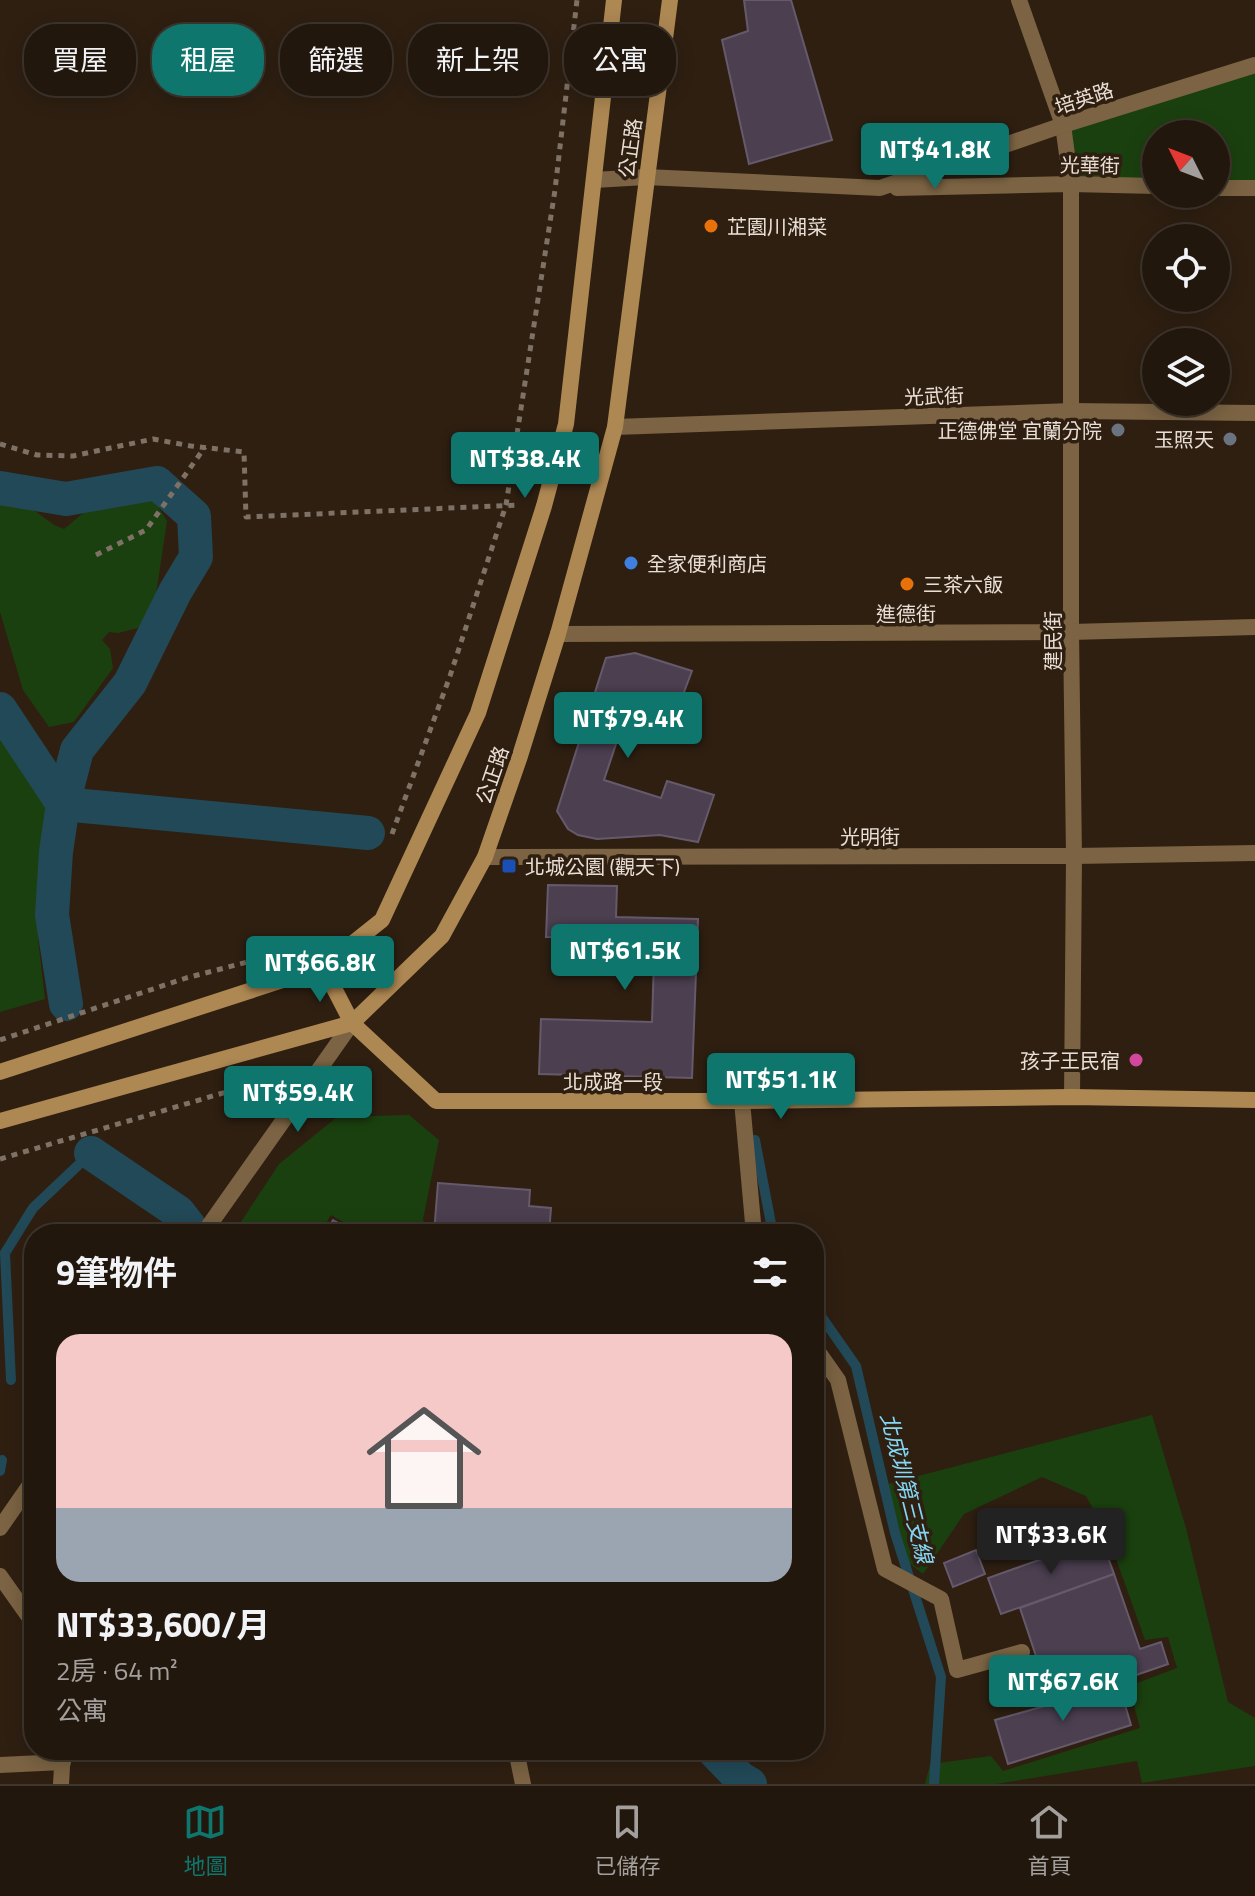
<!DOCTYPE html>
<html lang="zh-TW">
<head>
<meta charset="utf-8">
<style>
  body { margin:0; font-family:"Titillium Web","Noto Sans TC",sans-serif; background:#2e241b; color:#f1f3f6; height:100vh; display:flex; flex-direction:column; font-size:30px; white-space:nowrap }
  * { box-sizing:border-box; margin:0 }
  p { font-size:26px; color:#a29f9d }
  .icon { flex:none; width:44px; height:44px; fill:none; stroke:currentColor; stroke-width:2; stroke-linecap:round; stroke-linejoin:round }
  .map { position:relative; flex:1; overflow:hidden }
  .details { position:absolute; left:24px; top:1224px; width:800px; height:536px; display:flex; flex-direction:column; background:#22170d; border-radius:32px; box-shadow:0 4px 20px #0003,0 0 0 2px #3f362e }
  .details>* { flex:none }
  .top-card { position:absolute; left:24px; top:24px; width:800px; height:72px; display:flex; gap:16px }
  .needle { width:52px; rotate:312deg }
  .buttons { position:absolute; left:1142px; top:120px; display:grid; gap:16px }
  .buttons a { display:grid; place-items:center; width:88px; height:88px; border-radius:50%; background:#22170d; box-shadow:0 4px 20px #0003,0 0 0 2px #3f362e; font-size:40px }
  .price { position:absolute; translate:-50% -68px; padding:0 18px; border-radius:8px; background:#0f766e; color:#fff; font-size:26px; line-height:52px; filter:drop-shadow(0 2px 4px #0008) }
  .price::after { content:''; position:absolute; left:50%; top:48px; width:24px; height:18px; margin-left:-12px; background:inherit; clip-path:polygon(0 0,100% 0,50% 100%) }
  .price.selected { background:#222; color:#fff }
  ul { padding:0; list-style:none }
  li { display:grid; align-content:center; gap:16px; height:424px; padding:0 32px }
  li span { display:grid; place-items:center; height:248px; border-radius:24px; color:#555 }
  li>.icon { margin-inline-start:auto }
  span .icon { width:144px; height:144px; fill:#fffc; stroke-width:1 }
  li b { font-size:34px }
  h2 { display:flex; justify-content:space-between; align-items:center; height:96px; padding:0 32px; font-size:34px }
  .chip { padding:0 28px; border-radius:32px; background:#22170d; box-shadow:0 4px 20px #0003,0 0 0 2px #3f362e; font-size:28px; line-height:72px }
  .chip.selected { background:#0f766e; color:#fff }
  .tab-bar { display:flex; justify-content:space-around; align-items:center; height:112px; border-top:2px solid #3f362e; background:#22170d; font-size:22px; color:#a29f9d }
  .tab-bar a { display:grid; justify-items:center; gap:4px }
  .tab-bar .selected { color:#0f766e }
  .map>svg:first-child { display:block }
  .green { fill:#1b400f }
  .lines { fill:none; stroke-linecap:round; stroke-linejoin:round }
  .stream { stroke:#224957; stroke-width:10 }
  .canal { stroke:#224957; stroke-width:34 }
  .building { fill:#4b3f50; stroke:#66596b; stroke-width:2 }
  .path { stroke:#7e7165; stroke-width:5; stroke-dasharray:6 6; stroke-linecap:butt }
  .lane { stroke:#7b6343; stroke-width:16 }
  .street { stroke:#7b6343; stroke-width:16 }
  .secondary { stroke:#ae8853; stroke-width:16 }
  .food-dot { fill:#e8710a; stroke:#2e1f11; stroke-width:3 }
  .worship-dot { fill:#6b7280; stroke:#2e1f11; stroke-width:3 }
  .shop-dot { fill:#3f7fe0; stroke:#2e1f11; stroke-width:3 }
  .transit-dot { fill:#1a4fb4; stroke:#2e1f11; stroke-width:3 }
  .hotel-dot { fill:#d1479c; stroke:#2e1f11; stroke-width:3 }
  .labels { text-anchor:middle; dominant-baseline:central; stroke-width:7; stroke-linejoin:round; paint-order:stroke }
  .street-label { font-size:20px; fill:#eadfd6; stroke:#2e1f11 }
  .poi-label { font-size:20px; fill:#eadfd6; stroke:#2e1f11; text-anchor:start }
  .water-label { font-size:22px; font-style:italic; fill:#83d6f5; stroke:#2e1f11 }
</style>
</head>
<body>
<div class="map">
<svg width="1255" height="1784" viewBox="0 0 1255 1784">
  <rect width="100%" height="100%" fill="#2e1f11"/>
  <g class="green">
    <path d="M1255 65V188H1216V134H1156V186L1071 184 1063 125Z"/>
    <path d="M122 497H152L167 521 154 608 138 628 118 633 109 632 102 640 110 649 113 668 74 722 49 727 23 690 0 612V498L35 511 54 525 64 529 82 514Z"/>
    <path d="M0 711 45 776 46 909 38 939 45 999 0 1012Z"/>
    <path d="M409 1115 439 1140 423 1219 428 1234H364L331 1215 320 1234H233L279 1164 337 1117Z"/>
    <path d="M1152 1415 1186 1528 1228 1702 1255 1718V1766L1142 1783 1137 1761 996 1784H925L930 1764 991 1756 1003 1771 1140 1728 1129 1686 1177 1668 1168 1637 1145 1640 1109 1539 1086 1496 1042 1477 964 1514 923 1574 901 1557 880 1486Z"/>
  </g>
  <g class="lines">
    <g class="stream">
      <path d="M755 1140 773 1234"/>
      <path d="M814 1306 856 1366 895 1533 941 1677 934 1784"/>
      <path d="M11 1380 5 1253 33 1208 91 1153"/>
      <path d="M0 1471 2 1460"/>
    </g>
    <g class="canal">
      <path d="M0 488 66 499 157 483 194 516 196 557 175 592 130 683 77 750 63 804 56 852 52 915 66 1004"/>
      <path d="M0 709 63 804 368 833"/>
      <path d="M91 1153 178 1212 195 1234"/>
      <path d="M713 1750 740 1778 750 1784"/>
    </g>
  </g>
  <g class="building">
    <path d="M744 0H791L832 140 749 164 722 40 748 31Z"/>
    <path d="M635 653 692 671 676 713 630 702 604 780 661 798 667 781 714 795 698 842 660 835 597 839 578 835 568 829 557 811 606 658Z"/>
    <path d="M548 885 617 886 616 917 698 919 692 1078 539 1074 541 1019 652 1022 654 959 612 958 613 938 546 937Z"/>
    <path d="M438 1183 530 1190 529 1206 551 1208 549 1234 434 1233Z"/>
    <path d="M333 1220 358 1234H325Z"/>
    <path d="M590 1228 637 1232V1234H589Z"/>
    <path d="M1101 1538 1114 1574 1001 1614 988 1578Z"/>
    <path d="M976 1550 985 1574 953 1587 944 1563Z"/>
    <path d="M1114 1574 1140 1649 1161 1642 1168 1664 1052 1704 1020 1608Z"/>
    <path d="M1118 1681 1131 1725 1008 1764 995 1720 1052 1704Z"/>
  </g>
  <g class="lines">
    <g class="path">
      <path d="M0 444 37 455 73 456 153 439 191 446 244 452 246 517 519 505"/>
      <path d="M96 555 146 530 205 447"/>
      <path d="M392 834 450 676 506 505 555 190 577 0"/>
      <path d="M0 1040 186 978 263 958"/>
      <path d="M0 1159 287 1074"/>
    </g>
    <g class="lane">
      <path d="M1019 0 1063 125 1071 184V632L1074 856 1072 1097"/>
      <path d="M615 427 1072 411 1255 413"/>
      <path d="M558 634 1071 632 1255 627"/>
      <path d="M485 857 1074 856 1255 853"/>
      <path d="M742 1101 754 1234"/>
      <path d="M814 1346 838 1380 885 1569 941 1599 957 1670 1022 1652"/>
      <path d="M516 1750 523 1784"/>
      <path d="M0 1765 63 1762"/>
    </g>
    <g class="street">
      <path d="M594 180 646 177 880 188 1063 125 1255 65"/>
      <path d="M897 188 1071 184 1156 186"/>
      <path d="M1216 188H1255"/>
      <path d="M203 1234 352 1023"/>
      <path d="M0 1528 34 1479"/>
      <path d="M0 1576 34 1624"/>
      <path d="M61 1784 63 1750"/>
    </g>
    <g class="secondary">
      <path d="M323 967 352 1023 436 1101H742L1072 1097 1255 1100"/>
      <path d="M0 1072 323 967 382 920 478 713 544 506 566 424 614 0"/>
      <path d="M0 1121 352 1023 442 936 485 857 519 759 558 634 615 427 670 0"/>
    </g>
  </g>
  <g class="food-dot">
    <circle cx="711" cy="226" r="8"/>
    <circle cx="907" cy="584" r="8"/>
  </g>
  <g class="worship-dot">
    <circle cx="1118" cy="430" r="8"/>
    <circle cx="1230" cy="439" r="8"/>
  </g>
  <circle class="shop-dot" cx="631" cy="563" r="8"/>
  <rect class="transit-dot" x="501" y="858" width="16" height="16" rx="4"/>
  <circle class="hotel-dot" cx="1136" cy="1060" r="8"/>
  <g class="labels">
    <g class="street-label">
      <text transform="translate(1084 98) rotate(-18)">培英路</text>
      <text transform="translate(630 148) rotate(-82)">公正路</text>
      <text transform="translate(1090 165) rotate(1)">光華街</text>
      <text transform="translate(934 396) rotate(-2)">光武街</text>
      <text x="906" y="613">進德街</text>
      <text transform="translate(1052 641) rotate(-90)">建民街</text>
      <text transform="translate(492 775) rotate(-71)">公正路</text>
      <text x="870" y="836">光明街</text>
      <text x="613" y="1081">北成路一段</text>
    </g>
    <g class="poi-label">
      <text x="727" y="226">芷園川湘菜</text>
      <text x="1102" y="430" text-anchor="end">正德佛堂 宜蘭分院</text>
      <text x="1214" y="439" text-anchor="end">玉照天</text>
      <text x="647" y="563">全家便利商店</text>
      <text x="923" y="584">三茶六飯</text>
      <text x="525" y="866">北城公園 (觀天下)</text>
      <text x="1120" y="1060" text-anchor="end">孩子王民宿</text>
    </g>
    <g class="water-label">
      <text transform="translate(907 1488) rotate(76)">北成圳第三支線</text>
    </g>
  </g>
</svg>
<div class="buttons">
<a><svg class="needle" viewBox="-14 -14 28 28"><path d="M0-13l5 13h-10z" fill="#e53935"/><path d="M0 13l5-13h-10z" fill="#a29f9d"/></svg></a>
<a><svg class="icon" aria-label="locate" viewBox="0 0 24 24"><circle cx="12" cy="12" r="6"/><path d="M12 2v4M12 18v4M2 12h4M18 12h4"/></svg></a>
<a><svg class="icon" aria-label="layers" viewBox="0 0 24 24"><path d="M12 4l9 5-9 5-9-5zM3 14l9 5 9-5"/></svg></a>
</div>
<b class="price" style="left:935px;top:191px">NT$41.8K</b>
<b class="price" style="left:525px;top:500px">NT$38.4K</b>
<b class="price" style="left:628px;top:760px">NT$79.4K</b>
<b class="price" style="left:625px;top:992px">NT$61.5K</b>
<b class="price" style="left:320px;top:1004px">NT$66.8K</b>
<b class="price" style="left:781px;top:1121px">NT$51.1K</b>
<b class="price" style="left:298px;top:1134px">NT$59.4K</b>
<b class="price selected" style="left:1051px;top:1576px">NT$33.6K</b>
<b class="price" style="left:1063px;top:1723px">NT$67.6K</b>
<div class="top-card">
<a class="chip">買屋</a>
<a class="chip selected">租屋</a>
<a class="chip">篩選</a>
<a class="chip">新上架</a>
<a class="chip">公寓</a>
</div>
<section class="details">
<h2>9筆物件<svg class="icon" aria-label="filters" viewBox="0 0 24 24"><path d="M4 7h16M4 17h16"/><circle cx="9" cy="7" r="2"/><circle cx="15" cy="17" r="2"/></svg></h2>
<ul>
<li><span style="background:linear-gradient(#f6c9c9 70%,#9aa5b1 0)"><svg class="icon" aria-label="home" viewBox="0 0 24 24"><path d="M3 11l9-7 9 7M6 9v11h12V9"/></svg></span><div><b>NT$33,600/月</b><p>2房 · 64 m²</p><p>公寓</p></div></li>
</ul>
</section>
</div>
<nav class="tab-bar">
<a class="selected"><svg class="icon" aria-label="map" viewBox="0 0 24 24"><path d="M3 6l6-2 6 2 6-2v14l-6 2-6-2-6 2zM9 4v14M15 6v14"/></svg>地圖</a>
<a><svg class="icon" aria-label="saved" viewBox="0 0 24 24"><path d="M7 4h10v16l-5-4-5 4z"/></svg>已儲存</a>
<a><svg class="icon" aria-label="home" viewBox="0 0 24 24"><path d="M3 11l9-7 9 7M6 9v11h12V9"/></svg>首頁</a>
</nav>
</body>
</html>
